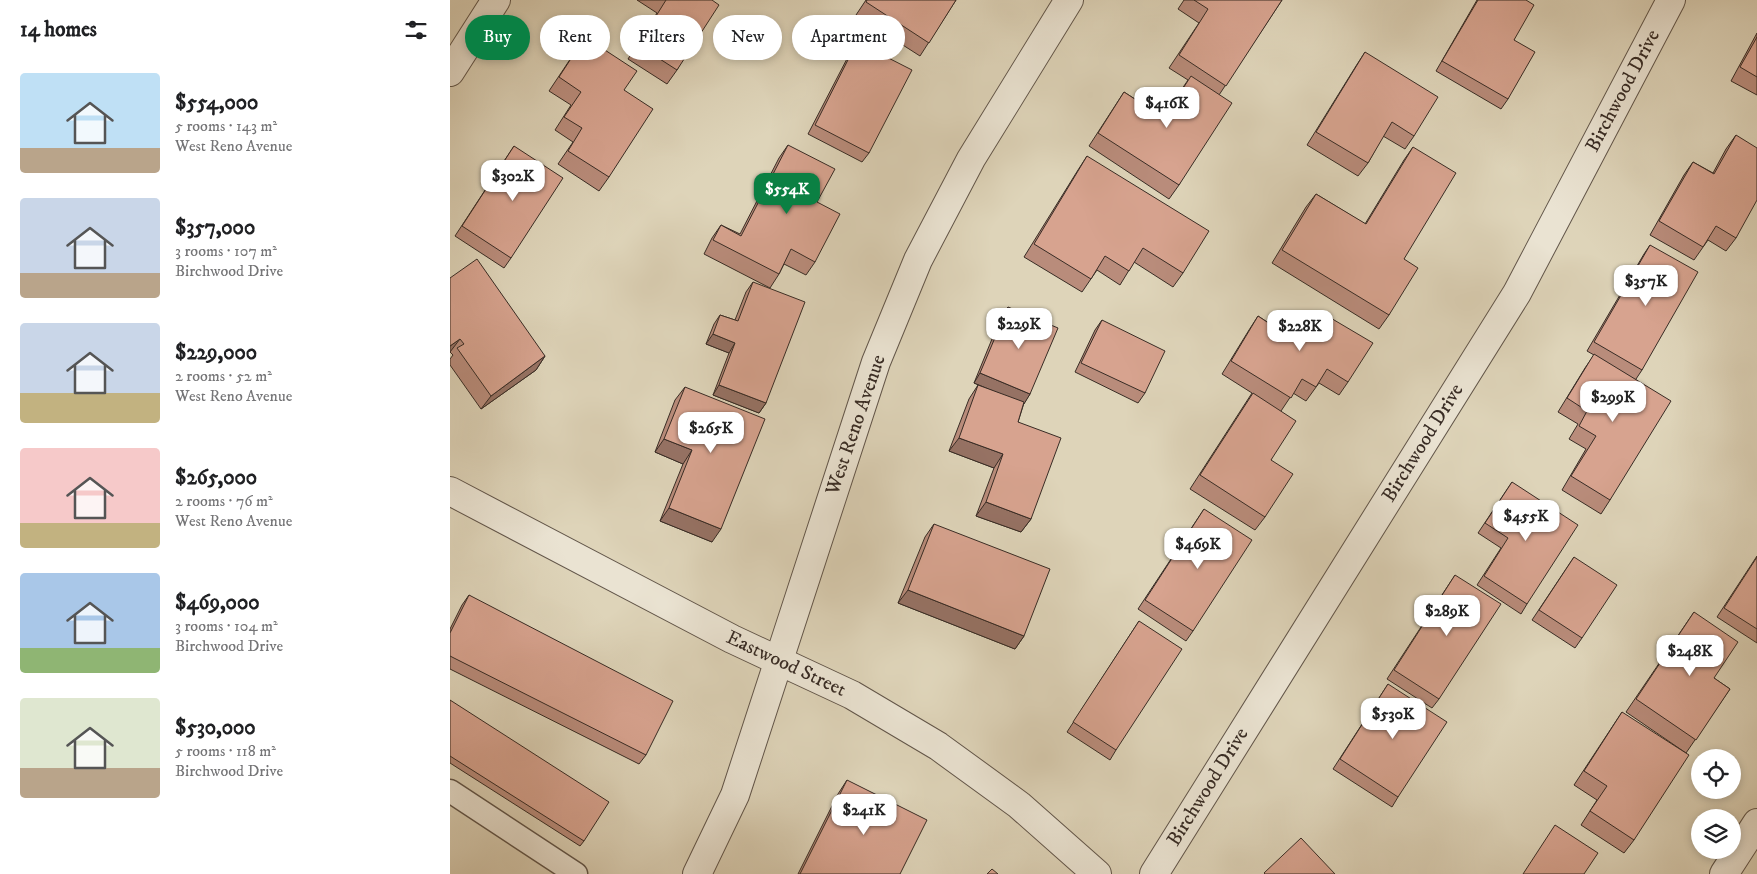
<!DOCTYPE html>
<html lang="en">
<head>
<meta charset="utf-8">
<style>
  body { margin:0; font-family:"IM FELL DW Pica",serif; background:#f6f6f6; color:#202124; height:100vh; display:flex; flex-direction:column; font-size:19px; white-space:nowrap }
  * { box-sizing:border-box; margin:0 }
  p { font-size:16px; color:#757577 }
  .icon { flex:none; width:28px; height:28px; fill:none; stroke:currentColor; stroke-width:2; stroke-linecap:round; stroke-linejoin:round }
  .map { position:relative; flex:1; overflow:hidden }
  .drawer { display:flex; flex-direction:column; background:#fff; width:450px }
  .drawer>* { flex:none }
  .hud { position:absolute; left:15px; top:15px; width:475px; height:45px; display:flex; gap:10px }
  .controls { position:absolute; left:1241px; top:749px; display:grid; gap:10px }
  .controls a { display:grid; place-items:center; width:50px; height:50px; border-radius:50%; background:#fff; box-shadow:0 2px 8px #0003; font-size:25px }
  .price { position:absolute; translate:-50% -42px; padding:0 11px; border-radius:10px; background:#fff; color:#222; font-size:16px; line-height:32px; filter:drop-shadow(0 1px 2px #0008) }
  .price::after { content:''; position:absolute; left:50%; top:30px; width:15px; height:11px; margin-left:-8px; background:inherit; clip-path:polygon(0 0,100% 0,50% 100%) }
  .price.active { background:#0b8043; color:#fff }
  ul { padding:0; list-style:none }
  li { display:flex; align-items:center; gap:15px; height:125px; padding:0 20px }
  li span { display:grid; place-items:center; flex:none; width:140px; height:100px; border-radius:5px; color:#555 }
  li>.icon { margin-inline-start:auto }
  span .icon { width:60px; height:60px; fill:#fffc; stroke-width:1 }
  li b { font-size:21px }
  h2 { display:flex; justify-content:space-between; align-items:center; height:60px; padding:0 20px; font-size:21px }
  .tag { padding:0 18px; border-radius:22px; background:#fff; box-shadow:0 2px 8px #0003; font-size:18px; line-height:45px }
  .tag.active { background:#0b8043; color:#fff }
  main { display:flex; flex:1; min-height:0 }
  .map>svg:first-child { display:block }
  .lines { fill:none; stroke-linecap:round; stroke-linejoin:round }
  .lane-casing { stroke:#62564a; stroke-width:25 }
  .street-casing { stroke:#62564a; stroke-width:30 }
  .lane { stroke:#eae3d2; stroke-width:22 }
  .street { stroke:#eae3d2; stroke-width:28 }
  .wall { fill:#b98c7b; stroke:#382c25 }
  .shaded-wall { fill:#967264; stroke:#382c25 }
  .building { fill:#d7a38f; stroke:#382c25 }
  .labels { text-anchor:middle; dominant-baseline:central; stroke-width:5; stroke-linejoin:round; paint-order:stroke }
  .street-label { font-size:20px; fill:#382c25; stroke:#eae3d2 }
</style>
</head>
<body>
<main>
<section class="drawer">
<h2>14 homes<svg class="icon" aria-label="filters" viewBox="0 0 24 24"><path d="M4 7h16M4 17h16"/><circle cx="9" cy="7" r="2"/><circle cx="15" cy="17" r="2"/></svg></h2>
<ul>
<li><span style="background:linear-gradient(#bfe0f5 75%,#b9a48a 0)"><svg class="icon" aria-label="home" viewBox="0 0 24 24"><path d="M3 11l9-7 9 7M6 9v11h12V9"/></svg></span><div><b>$554,000</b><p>5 rooms · 143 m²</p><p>West Reno Avenue</p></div></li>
<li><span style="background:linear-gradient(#c9d6e8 75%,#b9a48a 0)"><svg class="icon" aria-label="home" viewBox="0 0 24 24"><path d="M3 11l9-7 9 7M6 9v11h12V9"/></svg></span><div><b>$357,000</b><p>3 rooms · 107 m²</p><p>Birchwood Drive</p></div></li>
<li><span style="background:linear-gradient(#c9d6e8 70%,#c2b280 0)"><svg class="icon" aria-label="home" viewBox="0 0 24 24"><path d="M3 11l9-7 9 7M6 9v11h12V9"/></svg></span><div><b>$229,000</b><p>2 rooms · 52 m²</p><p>West Reno Avenue</p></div></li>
<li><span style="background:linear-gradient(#f6c9c9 75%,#c2b280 0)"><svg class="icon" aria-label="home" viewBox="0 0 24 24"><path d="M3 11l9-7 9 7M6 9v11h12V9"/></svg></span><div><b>$265,000</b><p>2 rooms · 76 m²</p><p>West Reno Avenue</p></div></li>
<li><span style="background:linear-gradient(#a9c7e8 75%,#8fb573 0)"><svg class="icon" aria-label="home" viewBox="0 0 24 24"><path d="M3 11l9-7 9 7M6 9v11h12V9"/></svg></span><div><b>$469,000</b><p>3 rooms · 104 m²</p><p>Birchwood Drive</p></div></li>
<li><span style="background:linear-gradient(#dfe7d0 70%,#b9a48a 0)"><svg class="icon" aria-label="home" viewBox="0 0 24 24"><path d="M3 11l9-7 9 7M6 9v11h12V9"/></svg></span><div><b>$530,000</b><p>5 rooms · 118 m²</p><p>Birchwood Drive</p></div></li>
</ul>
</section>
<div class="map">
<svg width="1307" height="874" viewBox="0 0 1307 874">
  <rect width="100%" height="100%" fill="#ded4b9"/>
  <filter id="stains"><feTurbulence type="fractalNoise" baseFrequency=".004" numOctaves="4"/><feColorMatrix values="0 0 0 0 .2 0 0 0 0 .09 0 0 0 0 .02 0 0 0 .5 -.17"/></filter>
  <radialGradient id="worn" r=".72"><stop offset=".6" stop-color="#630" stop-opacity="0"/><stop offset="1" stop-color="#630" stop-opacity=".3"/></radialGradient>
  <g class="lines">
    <defs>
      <path id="lane" d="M0 791 126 874"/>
      <g id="street">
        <path d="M0 72 46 0"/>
        <path d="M0 491 282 639 402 695 488 746 569 805 647 874"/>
        <path d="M247 874 285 795 426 362 468 260 521 159 619 0"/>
        <path d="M704 874 1067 293 1221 0"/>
        <path d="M1274 874 1307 823"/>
      </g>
    </defs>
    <use href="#lane" class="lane-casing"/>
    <use href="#street" class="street-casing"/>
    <use href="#lane" class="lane"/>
    <use href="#street" class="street"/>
  </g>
  <g class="wall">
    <path d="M187 0H262L227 70 217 84 178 59 207 13Z"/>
    <path d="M416 0H506L470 56 406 15Z"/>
    <path d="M734 0H832L769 95 729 185 719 199 639 146 674 92 713 117 738 80 719 68 749 23 728 9Z"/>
    <path d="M1027 0H1076L1064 40 1058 99 1051 109 986 71Z"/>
    <path d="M1307 33V95L1281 81Z"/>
    <path d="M135 37 174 90 159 177 149 191 108 164 123 142 105 130 121 105 99 91Z"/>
    <path d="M407 42 419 153 412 162 358 134 401 51Z"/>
    <path d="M915 52 964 136 955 149 933 136 918 163 908 176 857 145 906 66Z"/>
    <path d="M1286 135V238L1276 251 1258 240 1244 260 1200 235 1234 175 1243 162 1263 173 1276 149Z"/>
    <path d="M338 145 365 262 356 275 334 264 329 274 320 288 254 254 262 238 271 225 290 234 329 158Z"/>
    <path d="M64 146 61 258 54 268 5 236Z"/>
    <path d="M963 147 954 259 939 315 929 329 822 263 856 207 866 194 915 224 954 160Z"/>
    <path d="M637 156 733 273 723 287 684 262 670 285 647 270 632 292 574 257 628 170Z"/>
    <path d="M1200 245 1192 370 1186 379 1160 500 1151 514 1112 490 1136 449 1119 439 1128 424 1108 412 1135 368 1144 355 1137 351 1194 254Z"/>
    <path d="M0 278 95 356 86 370 31 409 0 365V359L3 355 0 352Z"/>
    <path d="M303 282 316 403 309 413 263 395 279 353 256 344 264 324 270 315 285 320 296 292Z"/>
    <path d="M558 307 580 394 574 403 568 422 581 519 571 532 526 516 544 468 499 451 519 399 528 385 539 389 524 383 551 317Z"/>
    <path d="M836 311 869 331 879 317 898 382 889 395 869 383 856 401 843 393 831 411 821 460 815 517 805 530 740 489 802 393 772 374 799 330 808 316 825 327Z"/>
    <path d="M652 320 695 393 688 403 625 372 645 330Z"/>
    <path d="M235 387 262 542 210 521 233 464 205 452 225 400Z"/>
    <path d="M1062 482 1077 604 1071 614 1027 585 1051 548 1028 533Z"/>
    <path d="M754 509 743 631 736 641 688 609Z"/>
    <path d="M484 524 574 636 565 649 448 603 475 537Z"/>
    <path d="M1307 556V643L1267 617Z"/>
    <path d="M1124 557 1132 638 1125 648 1082 620Z"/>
    <path d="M1005 575 989 699 982 708 937 679Z"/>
    <path d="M19 595 196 755 189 764 0 669V629L12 605Z"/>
    <path d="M1244 612 1264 678 1280 689 1236 753 1176 712Z"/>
    <path d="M689 621 666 750 660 760 617 732Z"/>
    <path d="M938 684 948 797 942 807 883 769Z"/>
    <path d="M0 700 134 841 130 846 0 763Z"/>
    <path d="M1172 712 1184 840 1174 853 1131 825 1147 800 1124 785Z"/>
    <path d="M397 780 450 874H348L388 794Z"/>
  </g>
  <g class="shaded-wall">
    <path d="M263 334 285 343 279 353 256 344Z"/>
    <path d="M10 339 0 352V346Z"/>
    <path d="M95 356 86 370 31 409 41 396Z"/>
    <path d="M530 373 580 394 574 404 524 383Z"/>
    <path d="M269 385 316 403 309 413 263 395Z"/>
    <path d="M509 438 553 454 544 468 499 451Z"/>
    <path d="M214 439 242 450 233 464 205 452Z"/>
    <path d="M536 502 581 519 571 532 526 516Z"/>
    <path d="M219 508 271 529 262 542 210 521Z"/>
    <path d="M458 590 574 636 565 649 448 603Z"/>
  </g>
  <g class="building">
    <path d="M216 0H262L269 5 227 70 188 45Z"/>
    <path d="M417 0H506L479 43 416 2Z"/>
    <path d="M744 0H832L776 86 729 55 758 9Z"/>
    <path d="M1028 0H1076L1084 5 1064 40 1085 52 1058 99 992 61Z"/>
    <path d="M135 37 187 71 174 90 203 109 159 177 118 151 132 128 114 117 131 92 109 77Z"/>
    <path d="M1307 37V77L1290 67Z"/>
    <path d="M407 42 462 70 419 153 365 125Z"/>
    <path d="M915 52 988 97 964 136 942 122 918 163 866 132Z"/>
    <path d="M741 76 782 103 729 185 648 133 674 92 714 118Z"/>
    <path d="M1286 135 1307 148V200L1286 238 1266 226 1253 247 1209 221 1243 162 1264 174Z"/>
    <path d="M338 145 385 169 367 202 390 214 365 262 341 249 329 274 263 240 271 225 291 236Z"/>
    <path d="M64 146 113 178 61 258 12 226Z"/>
    <path d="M963 147 1006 173 954 259 968 268 939 315 832 250 866 194 916 224Z"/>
    <path d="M637 156 759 231 733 273 693 248 679 271 655 256 641 279 584 244Z"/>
    <path d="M1200 245 1248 272 1192 370 1144 342Z"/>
    <path d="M27 259 95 356 41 396 7 348 14 344 10 339 0 346V278Z"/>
    <path d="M303 282 355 302 316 403 269 385 285 343 263 334 270 315 288 321Z"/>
    <path d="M558 307 608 328 580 394 530 373Z"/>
    <path d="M836 311 869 331 879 317 923 343 898 382 877 369 866 387 852 379 841 398 781 361 808 316 826 328Z"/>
    <path d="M652 320 715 351 695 393 631 363Z"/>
    <path d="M1144 354 1221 401 1160 500 1121 476 1146 436 1129 426 1137 411 1117 398Z"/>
    <path d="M528 385 574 402 568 422 611 438 581 519 536 502 553 454 509 438Z"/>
    <path d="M235 387 315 419 271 529 219 508 242 450 214 439Z"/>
    <path d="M803 393 846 421 821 460 843 474 815 517 750 475Z"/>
    <path d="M1062 482 1128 525 1077 604 1034 576 1058 538 1035 523Z"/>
    <path d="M754 509 802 540 743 631 695 600Z"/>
    <path d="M484 524 600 569 574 636 458 590Z"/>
    <path d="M1124 557 1167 585 1132 638 1089 610Z"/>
    <path d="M1307 557V629L1274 608Z"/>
    <path d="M1005 575 1051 604 989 699 944 670Z"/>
    <path d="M19 595 223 701 196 755 0 656V633Z"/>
    <path d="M1244 612 1288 642 1264 678 1280 689 1246 740 1186 699Z"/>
    <path d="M689 621 732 649 666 750 623 722Z"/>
    <path d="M938 684 997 722 948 797 890 759Z"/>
    <path d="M0 700 159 802 134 841 0 756Z"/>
    <path d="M1172 712 1239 755 1184 840 1140 811 1157 786 1134 771Z"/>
    <path d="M397 780 477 820 450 874H350Z"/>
    <path d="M1105 825 1148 853 1134 874H1073Z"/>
    <path d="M851 838 885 874H815L814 873Z"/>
    <path d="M542 869 548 874H537Z"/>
  </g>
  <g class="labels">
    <g class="street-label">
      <text transform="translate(1173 91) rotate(-62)">Birchwood Drive</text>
      <text transform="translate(406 425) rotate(-71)">West Reno Avenue</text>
      <text transform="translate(973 443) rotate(-58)">Birchwood Drive</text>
      <text transform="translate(336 664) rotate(25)">Eastwood Street</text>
      <text transform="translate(758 787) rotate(-58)">Birchwood Drive</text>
    </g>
  </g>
  <rect width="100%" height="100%" filter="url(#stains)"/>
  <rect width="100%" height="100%" fill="url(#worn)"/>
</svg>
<div class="controls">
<a><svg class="icon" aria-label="locate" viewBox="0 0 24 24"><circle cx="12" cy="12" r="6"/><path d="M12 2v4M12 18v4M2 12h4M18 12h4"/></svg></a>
<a><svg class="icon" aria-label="layers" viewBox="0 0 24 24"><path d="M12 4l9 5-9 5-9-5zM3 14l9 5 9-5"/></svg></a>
</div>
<b class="price" style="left:717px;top:129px">$416K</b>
<b class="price" style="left:63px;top:202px">$302K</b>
<b class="price active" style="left:337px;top:215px">$554K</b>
<b class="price" style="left:1196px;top:307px">$357K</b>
<b class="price" style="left:569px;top:350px">$229K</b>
<b class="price" style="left:850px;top:352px">$228K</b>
<b class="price" style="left:1163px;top:423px">$299K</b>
<b class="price" style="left:261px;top:454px">$265K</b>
<b class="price" style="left:1076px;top:542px">$455K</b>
<b class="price" style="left:748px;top:570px">$469K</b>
<b class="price" style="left:997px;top:637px">$289K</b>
<b class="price" style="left:1240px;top:677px">$248K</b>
<b class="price" style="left:943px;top:740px">$530K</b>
<b class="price" style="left:414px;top:836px">$241K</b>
<div class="hud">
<a class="tag active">Buy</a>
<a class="tag">Rent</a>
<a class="tag">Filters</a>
<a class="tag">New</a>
<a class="tag">Apartment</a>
</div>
</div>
</main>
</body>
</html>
